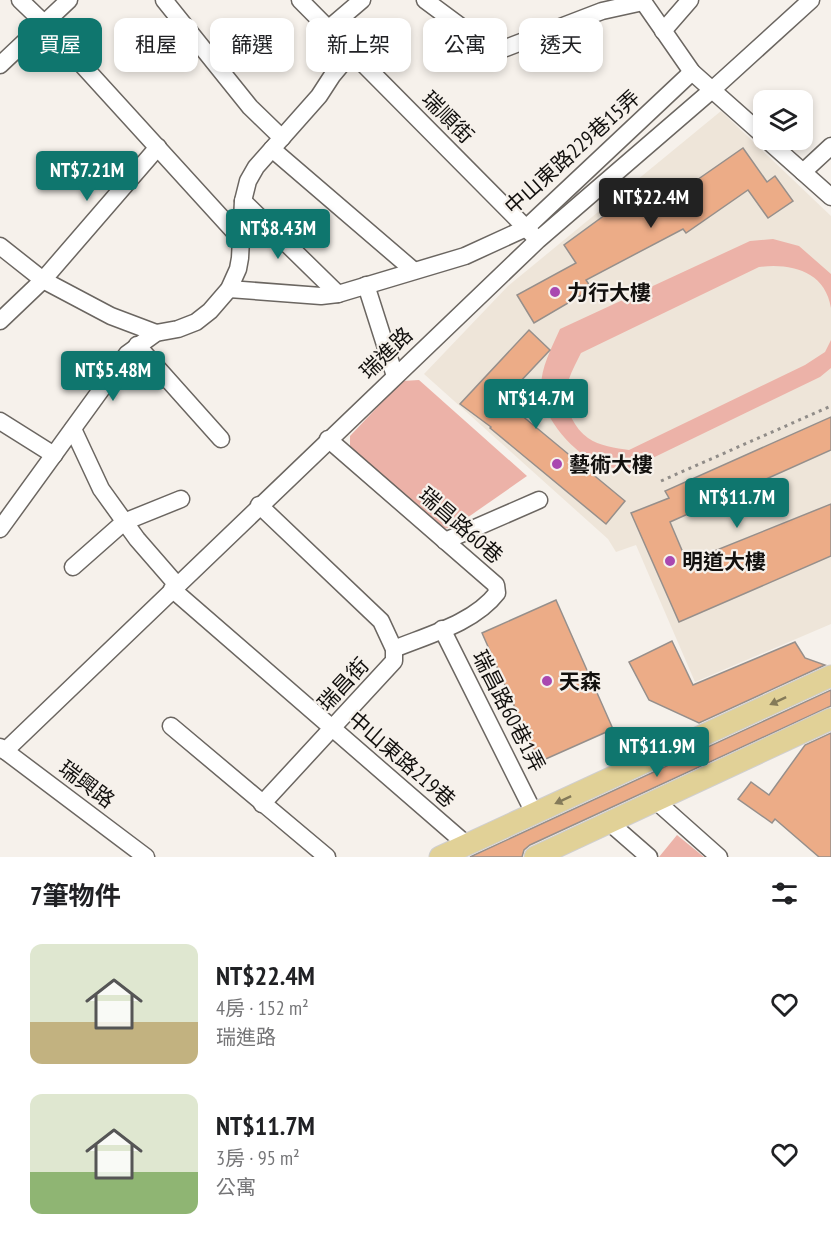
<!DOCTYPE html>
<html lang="zh-TW">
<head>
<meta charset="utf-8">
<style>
  body { margin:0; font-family:"PT Sans Narrow","Noto Sans TC",sans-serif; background:#f2f2f2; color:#202124; height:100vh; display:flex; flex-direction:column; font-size:22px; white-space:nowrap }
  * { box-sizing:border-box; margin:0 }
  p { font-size:20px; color:#757577 }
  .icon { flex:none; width:33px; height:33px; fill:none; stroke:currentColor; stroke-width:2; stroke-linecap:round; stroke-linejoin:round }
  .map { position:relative; height:857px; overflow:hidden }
  .side { display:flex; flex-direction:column; background:#fff; flex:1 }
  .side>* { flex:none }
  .guide { position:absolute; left:18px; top:18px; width:795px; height:54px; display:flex; gap:12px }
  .tools { position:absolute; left:753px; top:90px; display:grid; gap:12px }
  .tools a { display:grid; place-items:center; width:60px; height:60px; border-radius:12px; background:#fff; box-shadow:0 3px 9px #0003; font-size:30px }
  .price { position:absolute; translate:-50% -51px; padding:0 14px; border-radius:6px; background:#0f766e; color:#fff; font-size:20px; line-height:39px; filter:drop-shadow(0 2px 3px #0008) }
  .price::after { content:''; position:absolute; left:50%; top:36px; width:18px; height:14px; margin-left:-9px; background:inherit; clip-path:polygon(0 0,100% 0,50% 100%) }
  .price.on { background:#222; color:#fff }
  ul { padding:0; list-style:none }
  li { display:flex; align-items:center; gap:18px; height:150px; padding:0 30px }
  li span { display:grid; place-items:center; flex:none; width:168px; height:120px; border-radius:12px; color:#555 }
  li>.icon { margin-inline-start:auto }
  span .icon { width:72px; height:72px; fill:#fffc; stroke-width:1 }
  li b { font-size:26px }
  h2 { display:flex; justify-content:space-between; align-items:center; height:72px; padding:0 30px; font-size:26px }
  .pill { padding:0 21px; border-radius:12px; background:#fff; box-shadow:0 3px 9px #0003; font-size:21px; line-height:54px }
  .pill.on { background:#0f766e; color:#fff }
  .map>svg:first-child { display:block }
  .built { fill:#eee5d9 }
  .green { fill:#ecb2a8 }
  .building { fill:#ecac87; stroke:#968f8b; stroke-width:1.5 }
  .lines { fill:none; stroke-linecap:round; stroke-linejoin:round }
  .minor-casing { stroke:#6b6661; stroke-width:19 }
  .major-casing { stroke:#d0cfcf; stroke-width:23 }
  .path { stroke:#908c88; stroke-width:3; stroke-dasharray:3 4.5; stroke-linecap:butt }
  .minor { stroke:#fff; stroke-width:16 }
  .major { stroke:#e1d197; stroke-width:21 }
  .oneway { fill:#847a59 }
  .poi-dot { fill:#a948b0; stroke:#f6f1eb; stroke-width:2 }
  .labels { text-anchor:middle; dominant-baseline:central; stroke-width:4.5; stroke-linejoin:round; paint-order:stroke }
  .street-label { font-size:21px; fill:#12100e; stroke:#f6f1eb }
  .poi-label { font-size:21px; font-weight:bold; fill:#12100e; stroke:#f6f1eb; text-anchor:start }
</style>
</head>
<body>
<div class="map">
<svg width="831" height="857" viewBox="0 0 831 857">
  <rect width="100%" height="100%" fill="#f6f1eb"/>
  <path class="built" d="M721 111 831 216V624L695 682 636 545 616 552 608 539 424 374 508 286Z"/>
  <g class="green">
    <path d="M773 239 799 246 831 274V308C825 271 791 263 759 267L581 353C577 361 572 370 569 379 562 400 570 425 588 438 599 446 616 448 629 450L805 365 825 352 831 340V368L820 377 632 468C623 468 608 469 600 465 575 454 543 419 541 391 540 369 551 349 560 329L750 241Z"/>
    <path d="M419 380 527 476 454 527 443 529 350 450V436L402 381Z"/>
    <path d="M677 835 704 857H659Z"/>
  </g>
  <g class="building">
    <path d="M743 148 767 182 775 176 793 201 768 218 748 190 686 233 683 229 586 280 592 289 534 323 517 295 576 263 564 245 635 193 648 214Z"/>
    <path d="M529 330 550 350 503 400 625 501 606 524 490 428 491 427 460 404Z"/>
    <path d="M831 417V450L670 522 687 562 831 504V556L679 622 631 513 669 498 665 491Z"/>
    <path d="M556 600 613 729 539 762 482 633Z"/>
    <path d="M672 641 693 685 795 642 805 658 825 665 699 723 649 700 629 662Z"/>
    <path d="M831 690V706L530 845 524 850 522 857H470Z"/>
    <path d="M831 733V857H819L775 819 772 823 738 799 751 782 769 795 805 745Z"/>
  </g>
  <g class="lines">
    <defs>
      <g id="minor">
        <path d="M20 0 45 24 240 238"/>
        <path d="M164 0 250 107 282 138"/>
        <path d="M300 0 533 235"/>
        <path d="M425 0 487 46 496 49H503L602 11 643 2"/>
        <path d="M642 0 692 72 764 136"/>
        <path d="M328 29 362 0"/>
        <path d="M663 31 690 0"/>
        <path d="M0 65 69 0"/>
        <path d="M767 140 831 197"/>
        <path d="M272 149 413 270"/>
        <path d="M803 172 831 146"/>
        <path d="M243 201 338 294"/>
        <path d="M0 246 43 280 111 316 156 333"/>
        <path d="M366 285 395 376"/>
        <path d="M229 289 321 296 338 294 465 256 526 228 692 72"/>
        <path d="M0 321 43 280 158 147"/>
        <path d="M137 345 221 439"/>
        <path d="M0 421 54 455"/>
        <path d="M73 429 101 489 137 539 177 585"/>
        <path d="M328 439 496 585 497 593C474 623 428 635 394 649"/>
        <path d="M259 505 381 621 394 649V661L262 804"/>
        <path d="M0 529 127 354 156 333 178 329 196 322 210 311 229 289 238 269 240 258 243 201 248 181 256 167 319 96 332 76 352 52"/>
        <path d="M445 541 539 500"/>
        <path d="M73 567 124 522 181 499"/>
        <path d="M172 589 467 845"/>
        <path d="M442 629 534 813"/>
        <path d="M171 726 327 857"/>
        <path d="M0 747 146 857"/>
        <path d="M5 751 538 240 712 90 811 0"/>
        <path d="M656 801 719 857"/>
        <path d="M610 823 649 857"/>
      </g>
      <g id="major">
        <path d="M440 857 831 676"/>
        <path d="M535 857 831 719"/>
      </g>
    </defs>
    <use href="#minor" class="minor-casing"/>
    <use href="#major" class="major-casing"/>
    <path class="path" d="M661 481 831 406"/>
    <use href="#minor" class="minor"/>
    <use href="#major" class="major"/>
  </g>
  <defs><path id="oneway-solid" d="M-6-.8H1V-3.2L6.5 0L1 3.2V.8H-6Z" transform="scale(1.5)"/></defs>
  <g class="oneway">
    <use href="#oneway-solid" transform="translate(778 701) rotate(155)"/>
    <use href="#oneway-solid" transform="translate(563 800) rotate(155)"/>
  </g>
  <g class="poi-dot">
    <circle cx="555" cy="292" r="6"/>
    <circle cx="557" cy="464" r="6"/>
    <circle cx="670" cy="561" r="6"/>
    <circle cx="547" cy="681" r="6"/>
  </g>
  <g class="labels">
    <g class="street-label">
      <text transform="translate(448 117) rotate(45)">瑞順街</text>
      <text transform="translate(572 152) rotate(-42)">中山東路229巷15弄</text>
      <text transform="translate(386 353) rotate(-44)">瑞進路</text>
      <text transform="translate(461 525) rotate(41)">瑞昌路60巷</text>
      <text transform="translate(343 684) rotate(-47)">瑞昌街</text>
      <text transform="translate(509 711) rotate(63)">瑞昌路60巷1弄</text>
      <text transform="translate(402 759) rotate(41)">中山東路219巷</text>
      <text transform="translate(87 784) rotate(37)">瑞興路</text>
    </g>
    <g class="poi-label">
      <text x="567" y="292">力行大樓</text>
      <text x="569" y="464">藝術大樓</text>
      <text x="682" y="561">明道大樓</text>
      <text x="559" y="681">天森</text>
    </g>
  </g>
</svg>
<div class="tools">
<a><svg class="icon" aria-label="layers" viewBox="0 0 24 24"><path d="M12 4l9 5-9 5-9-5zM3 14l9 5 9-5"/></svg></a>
</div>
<b class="price" style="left:87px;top:202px">NT$7.21M</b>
<b class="price on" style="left:651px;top:229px">NT$22.4M</b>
<b class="price" style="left:278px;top:260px">NT$8.43M</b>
<b class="price" style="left:113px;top:402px">NT$5.48M</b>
<b class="price" style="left:536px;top:430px">NT$14.7M</b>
<b class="price" style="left:737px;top:529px">NT$11.7M</b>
<b class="price" style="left:657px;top:778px">NT$11.9M</b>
<div class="guide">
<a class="pill on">買屋</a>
<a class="pill">租屋</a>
<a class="pill">篩選</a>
<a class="pill">新上架</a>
<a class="pill">公寓</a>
<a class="pill">透天</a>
</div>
</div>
<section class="side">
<h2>7筆物件<svg class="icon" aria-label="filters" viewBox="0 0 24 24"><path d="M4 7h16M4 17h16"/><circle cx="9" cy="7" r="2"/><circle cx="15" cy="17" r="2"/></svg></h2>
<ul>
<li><span style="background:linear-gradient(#dfe7d0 65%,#c2b280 0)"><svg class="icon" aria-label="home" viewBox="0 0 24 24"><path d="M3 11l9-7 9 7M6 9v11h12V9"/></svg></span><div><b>NT$22.4M</b><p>4房 · 152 m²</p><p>瑞進路</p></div><svg class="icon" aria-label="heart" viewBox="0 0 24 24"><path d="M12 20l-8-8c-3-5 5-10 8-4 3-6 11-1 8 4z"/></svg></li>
<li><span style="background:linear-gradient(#dfe7d0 65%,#8fb573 0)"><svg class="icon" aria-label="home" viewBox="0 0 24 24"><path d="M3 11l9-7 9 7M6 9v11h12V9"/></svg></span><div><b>NT$11.7M</b><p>3房 · 95 m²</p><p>公寓</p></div><svg class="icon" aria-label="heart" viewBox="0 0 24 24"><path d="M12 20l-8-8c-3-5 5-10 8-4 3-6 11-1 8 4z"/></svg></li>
</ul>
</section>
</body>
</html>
